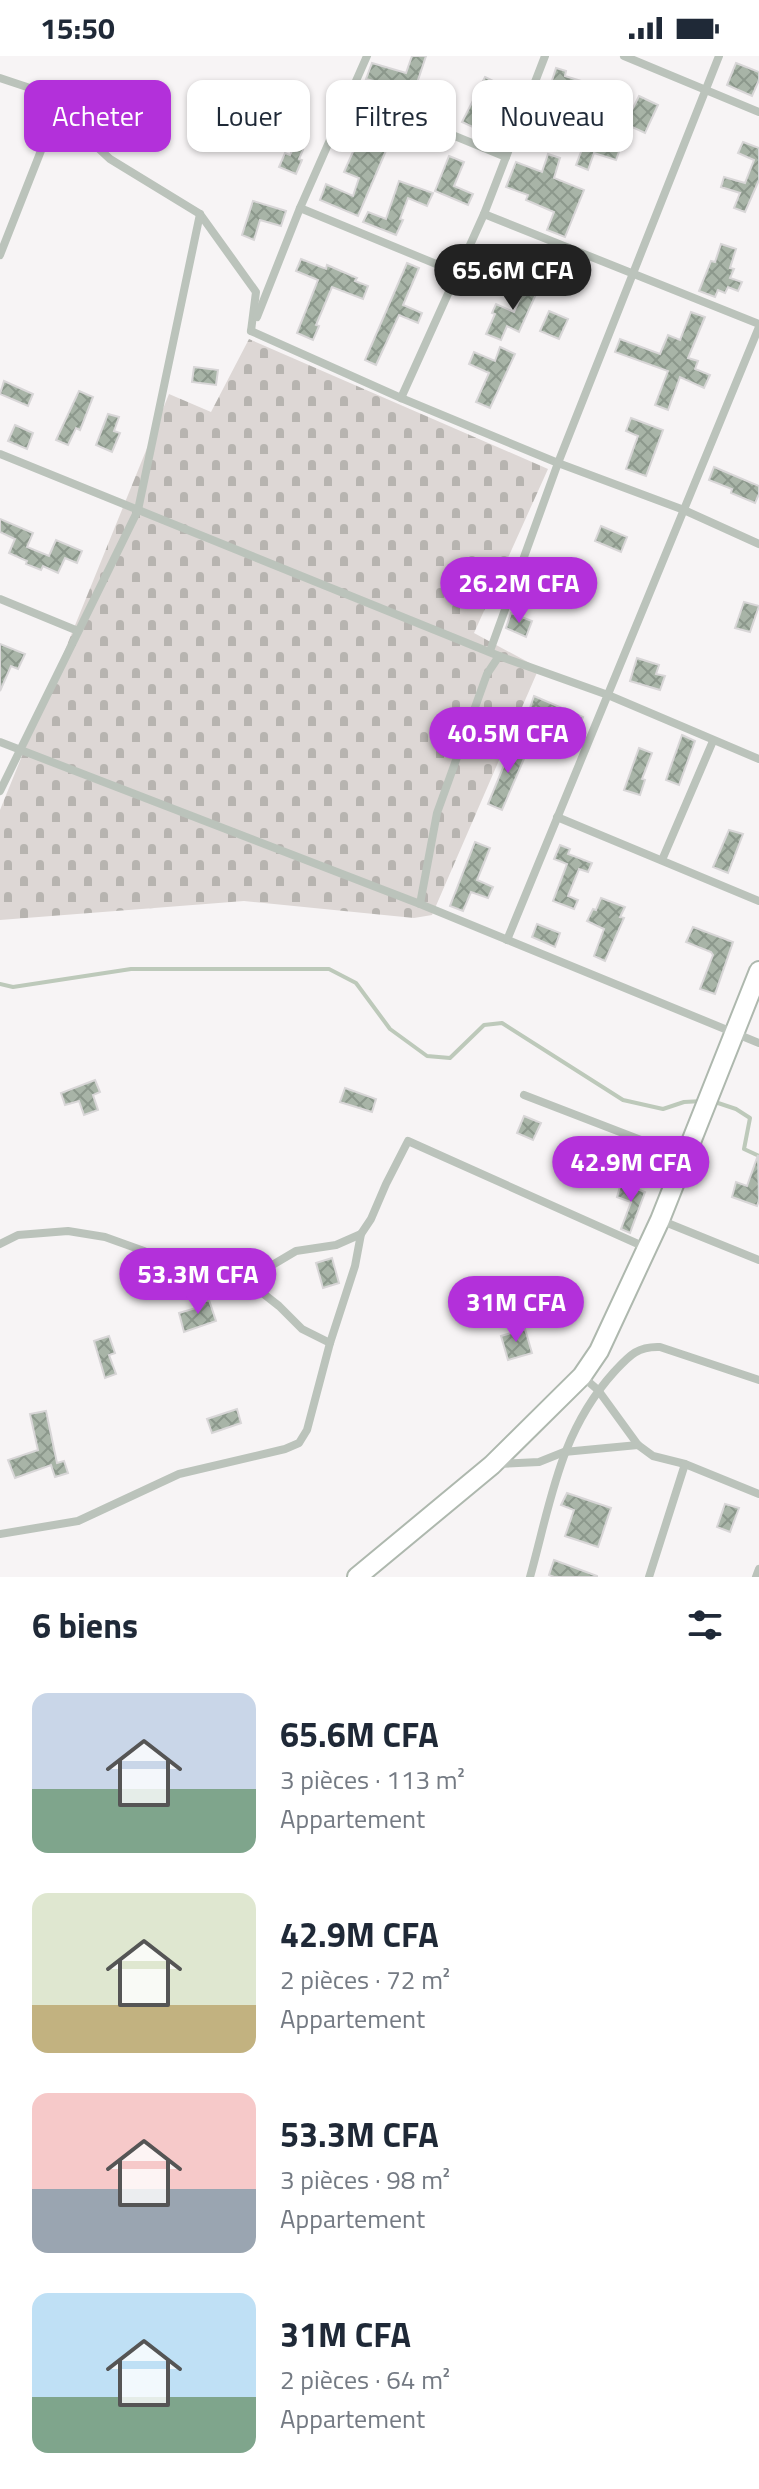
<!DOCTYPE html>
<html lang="fr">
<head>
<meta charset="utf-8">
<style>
  body { margin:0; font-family:"Titillium Web",sans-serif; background:#f2f2f3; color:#1f2937; height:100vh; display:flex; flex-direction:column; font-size:30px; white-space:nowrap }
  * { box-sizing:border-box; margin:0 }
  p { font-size:26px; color:#747a83 }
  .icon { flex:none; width:44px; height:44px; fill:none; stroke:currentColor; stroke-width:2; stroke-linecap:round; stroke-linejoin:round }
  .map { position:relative; height:1521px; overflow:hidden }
  .sheet { display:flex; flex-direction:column; background:#fff; flex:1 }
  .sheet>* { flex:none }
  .top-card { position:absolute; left:24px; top:24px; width:712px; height:72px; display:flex; gap:16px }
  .price { position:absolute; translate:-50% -68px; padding:0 18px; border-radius:28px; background:#b330da; color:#fff; font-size:26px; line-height:52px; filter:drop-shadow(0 2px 4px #0008) }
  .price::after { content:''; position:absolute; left:50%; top:48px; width:24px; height:18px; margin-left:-12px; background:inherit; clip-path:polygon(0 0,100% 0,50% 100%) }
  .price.on { background:#222; color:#fff }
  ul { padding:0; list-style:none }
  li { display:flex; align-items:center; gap:24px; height:200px; padding:0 32px }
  li span { display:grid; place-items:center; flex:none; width:224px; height:160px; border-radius:16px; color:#555 }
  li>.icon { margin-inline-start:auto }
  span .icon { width:96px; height:96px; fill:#fffc; stroke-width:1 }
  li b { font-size:34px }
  h2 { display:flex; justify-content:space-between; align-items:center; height:96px; padding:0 32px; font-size:34px }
  .tag { padding:0 28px; border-radius:16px; background:#fff; box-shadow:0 2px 6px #0004; font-size:28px; line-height:72px }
  .tag.on { background:#b330da; color:#fff }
  .status { display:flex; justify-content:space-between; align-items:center; height:56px; padding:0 40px; background:#fff; direction:ltr }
  .status svg { height:22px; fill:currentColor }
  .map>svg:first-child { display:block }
  .cemetery { fill:url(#cemetery-stones) }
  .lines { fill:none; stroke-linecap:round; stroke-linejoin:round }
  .stream { stroke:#bdc9ba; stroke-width:4 }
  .building { fill:url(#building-cross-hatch); stroke:#d8d6d7; stroke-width:2 }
  .secondary-casing { stroke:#aeb8ae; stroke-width:22 }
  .minor { stroke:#bbc3bb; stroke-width:8 }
  .secondary { stroke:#fff; stroke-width:18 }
</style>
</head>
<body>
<div class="status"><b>15:50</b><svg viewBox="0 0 49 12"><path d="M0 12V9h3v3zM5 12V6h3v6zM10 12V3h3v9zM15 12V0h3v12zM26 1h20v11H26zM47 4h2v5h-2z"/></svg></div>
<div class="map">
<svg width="759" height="1521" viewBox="0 0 759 1521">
  <defs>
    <pattern id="cemetery-stones" width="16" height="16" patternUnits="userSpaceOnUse" patternTransform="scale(2)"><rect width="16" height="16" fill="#ddd7d5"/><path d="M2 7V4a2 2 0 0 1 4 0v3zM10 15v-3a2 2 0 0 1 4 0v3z" fill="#b7b4b0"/></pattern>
    <pattern id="building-cross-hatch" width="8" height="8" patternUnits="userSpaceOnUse" patternTransform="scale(2)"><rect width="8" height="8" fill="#a8b4a7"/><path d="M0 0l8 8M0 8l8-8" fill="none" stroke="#8c988c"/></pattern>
  </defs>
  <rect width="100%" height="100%" fill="#f7f4f5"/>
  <path class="cemetery" d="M249 283 548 413 474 577 539 612 432 859 414 862 244 845 0 864V754L169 338 211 356Z"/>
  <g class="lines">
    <g class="stream">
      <path d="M0 928 13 931 131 913H329L356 927 390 973 427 1000 450 1002 484 969 502 967 623 1044 663 1053 684 1046 703 1045"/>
      <path d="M712 1045 736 1053 750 1062 744 1093 759 1100"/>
    </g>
  </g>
  <g class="building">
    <path d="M412 0H426L414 36 366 23 372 7 406 17Z"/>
    <path d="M736 7 759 16V24L752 40 727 29Z"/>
    <path d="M556 12 566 15 565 20 607 33 601 51 611 55 600 82 621 90 616 104 594 97 588 114 576 109 584 88 553 76 558 65 571 70 585 38 561 31 558 40 548 37Z"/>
    <path d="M485 21 507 32 501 44 489 38 475 72 462 66Z"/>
    <path d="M639 40 658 49 645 77 619 65 625 53 631 56Z"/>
    <path d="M376 78 391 83 358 160 320 144 326 128 353 140 359 122 344 116 356 89 370 94Z"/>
    <path d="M743 86 759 92V124L745 156 734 152 740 137 721 131 724 121 745 127 754 104 738 97Z"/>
    <path d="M295 89 303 94 299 103 302 104 296 118 279 111 285 97 290 99Z"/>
    <path d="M548 98 560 102 554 122 584 134 565 181 547 174 554 156 526 144 528 139 506 131 516 106 542 116Z"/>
    <path d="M449 100 464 106 454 130 473 138 468 149 435 135Z"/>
    <path d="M399 125 433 137 427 150 408 142 400 163 403 164 396 179 363 166 368 156 386 163Z"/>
    <path d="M253 145 286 155 281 170 260 164 254 184 242 179Z"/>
    <path d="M721 188 736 193 730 212 734 213 730 222 742 226 738 235 728 231 725 237 718 234 715 241 699 235 711 205 715 206Z"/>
    <path d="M513 195 532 203 525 218 506 210Z"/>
    <path d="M301 203 326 213 327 209 357 222 355 225 368 230 363 243 332 231 316 269 319 270 313 284 297 277 318 224 296 215Z"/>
    <path d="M407 207 419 212 403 249 422 257 418 267 399 259 376 309 365 304Z"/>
    <path d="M529 222 541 227 519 276 507 270 501 284 486 278 495 258 492 257 496 248 514 256Z"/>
    <path d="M549 255 568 263 559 283 540 275Z"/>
    <path d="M691 256 705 261 688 302 698 305 695 313 710 319 704 332 680 321 668 354 655 349 668 315 615 296 620 283 660 298 668 279 680 284Z"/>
    <path d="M500 291 515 298 490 352 476 346 489 317 469 308 474 296 495 305Z"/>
    <path d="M194 311 218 314 216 329 192 326Z"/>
    <path d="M4 325 33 338 28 350 0 338Z"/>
    <path d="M79 335 93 341 80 374 76 372 68 389 56 384Z"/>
    <path d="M108 358 119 361 114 375 120 377 112 396 96 389Z"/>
    <path d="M631 362 663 374 646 420 626 413 638 380 626 375Z"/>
    <path d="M15 369 33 377 27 393 8 385Z"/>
    <path d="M714 411 759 430V438L755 447 731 437 732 433 709 424Z"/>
    <path d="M0 463 33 477 27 491 49 500 56 484 82 495 77 507 65 502 58 517 43 510 41 514 26 508 27 505 9 497 15 483 0 476Z"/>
    <path d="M601 470 627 481 621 496 595 485Z"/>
    <path d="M744 546 759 550 750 576 735 572Z"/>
    <path d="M511 557 532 565 526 581 506 572Z"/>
    <path d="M0 588 25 598 18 613 11 610 0 635Z"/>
    <path d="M637 602 659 609 656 618 665 620 660 634 630 625Z"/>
    <path d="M534 640 583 661 579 672 530 652Z"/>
    <path d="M682 679 695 685 679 729 666 724Z"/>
    <path d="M514 685 529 691 502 754 488 748Z"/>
    <path d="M639 692 652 697 642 723 645 724 640 739 624 734Z"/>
    <path d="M729 774 743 778 728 817 713 811Z"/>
    <path d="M475 786 490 792 477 824 493 831 488 842 471 836 463 855 450 850Z"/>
    <path d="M560 789 570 793 568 798 592 807 588 816 579 813 568 840 578 844 574 853 553 845 567 808 554 803Z"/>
    <path d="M601 842 625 851 620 861 624 862 605 905 594 900 604 873 587 865 593 853 596 854Z"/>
    <path d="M537 868 560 877 555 891 532 881Z"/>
    <path d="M693 871 733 886 715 938 700 933 713 899 711 896 686 886Z"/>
    <path d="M95 1024 100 1036 93 1039 98 1054 84 1059 79 1045 65 1049 61 1037Z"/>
    <path d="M345 1032 376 1043 372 1056 340 1046Z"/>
    <path d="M524 1060 541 1067 533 1084 517 1077Z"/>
    <path d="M758 1099 759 1144 757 1150 732 1141 736 1126 747 1130Z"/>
    <path d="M569 1105 595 1114 590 1130 564 1120Z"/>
    <path d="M621 1127 645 1136 630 1177 621 1173 631 1146 617 1141Z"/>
    <path d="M332 1202 339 1227 323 1232 316 1207Z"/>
    <path d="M209 1244 216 1265 184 1276 179 1257 196 1252 194 1249Z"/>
    <path d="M525 1273 532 1297 508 1304 501 1280Z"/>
    <path d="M109 1280 115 1297 109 1299 116 1318 105 1322 94 1285Z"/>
    <path d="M237 1353 241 1367 212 1377 207 1363Z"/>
    <path d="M46 1355 57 1407 64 1405 68 1417 55 1421 51 1409 15 1422 8 1404 38 1394 30 1358Z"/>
    <path d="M567 1437 611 1452 598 1491 565 1480 574 1454 561 1449Z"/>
    <path d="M725 1448 739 1452 730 1476 717 1471Z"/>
    <path d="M554 1504 597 1520V1521H554L549 1519Z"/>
  </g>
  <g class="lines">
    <defs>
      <path id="secondary" d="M357 1521 492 1409 582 1320 599 1295 660 1164 759 915"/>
    </defs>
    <use href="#secondary" class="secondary-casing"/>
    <g class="minor">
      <path d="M624 0 759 56"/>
      <path d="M0 22 36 34 110 103 200 158 256 236 251 275"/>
      <path d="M350 37 506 101"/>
      <path d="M300 152 458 217"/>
      <path d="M484 158 759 268"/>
      <path d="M0 199 57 54"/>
      <path d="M257 261 300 152 367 0"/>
      <path d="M251 275 401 342 558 407 684 454 759 488"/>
      <path d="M401 342 484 158 545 0"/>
      <path d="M0 398 499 600 608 639 759 703"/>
      <path d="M0 543 78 575"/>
      <path d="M490 595 558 407 719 0"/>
      <path d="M0 686 420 848 759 987"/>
      <path d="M0 735 138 454 200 158"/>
      <path d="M557 761 759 845"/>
      <path d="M662 804 713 685"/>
      <path d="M420 848 437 757 487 618 499 600"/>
      <path d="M507 884 759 271"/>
      <path d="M524 1039 685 1101"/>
      <path d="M660 1164 759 1204"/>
      <path d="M0 1188 18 1179 68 1175 105 1181 144 1195 185 1216 237 1217 269 1211 296 1195 336 1189 361 1178 371 1163 386 1128 408 1085 647 1192"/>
      <path d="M237 1217 279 1250 302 1273 330 1287"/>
      <path d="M583 1321 598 1334 638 1389 653 1400 685 1408 759 1438"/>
      <path d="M497 1408 539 1406 564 1396 638 1389"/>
      <path d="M0 1478 78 1465 179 1418 285 1393 299 1387 307 1374 330 1287 355 1210 361 1178"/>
      <path d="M530 1521C551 1446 559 1377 614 1316 629 1300 637 1290 660 1291L759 1324"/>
      <path d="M649 1521 685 1408"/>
      <path d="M756 1521 759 1513"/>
    </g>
    <use href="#secondary" class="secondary"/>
  </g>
</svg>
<b class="price on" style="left:513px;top:256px">65.6M CFA</b>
<b class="price" style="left:519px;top:569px">26.2M CFA</b>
<b class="price" style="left:508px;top:719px">40.5M CFA</b>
<b class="price" style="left:631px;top:1148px">42.9M CFA</b>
<b class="price" style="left:198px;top:1260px">53.3M CFA</b>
<b class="price" style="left:516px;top:1288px">31M CFA</b>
<div class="top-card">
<a class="tag on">Acheter</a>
<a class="tag">Louer</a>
<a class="tag">Filtres</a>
<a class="tag">Nouveau</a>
</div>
</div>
<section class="sheet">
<h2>6 biens<svg class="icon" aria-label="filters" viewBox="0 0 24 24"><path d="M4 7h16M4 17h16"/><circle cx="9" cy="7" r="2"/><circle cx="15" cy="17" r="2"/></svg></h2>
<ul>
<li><span style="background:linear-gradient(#c9d6e8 60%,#7fa58c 0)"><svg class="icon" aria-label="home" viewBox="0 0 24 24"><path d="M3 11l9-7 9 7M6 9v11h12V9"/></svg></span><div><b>65.6M CFA</b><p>3 pièces · 113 m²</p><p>Appartement</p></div></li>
<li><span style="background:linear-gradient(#dfe7d0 70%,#c2b280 0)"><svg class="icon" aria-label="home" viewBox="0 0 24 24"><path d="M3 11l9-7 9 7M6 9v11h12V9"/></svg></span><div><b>42.9M CFA</b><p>2 pièces · 72 m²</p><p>Appartement</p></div></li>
<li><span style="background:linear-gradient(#f6c9c9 60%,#9aa5b1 0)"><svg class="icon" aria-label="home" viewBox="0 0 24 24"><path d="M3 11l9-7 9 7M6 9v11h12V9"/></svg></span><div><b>53.3M CFA</b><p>3 pièces · 98 m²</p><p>Appartement</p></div></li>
<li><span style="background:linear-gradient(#bfe0f5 65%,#7fa58c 0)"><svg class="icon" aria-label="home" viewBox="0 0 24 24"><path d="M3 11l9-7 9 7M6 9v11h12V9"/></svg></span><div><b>31M CFA</b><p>2 pièces · 64 m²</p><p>Appartement</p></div></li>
</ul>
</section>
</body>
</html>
